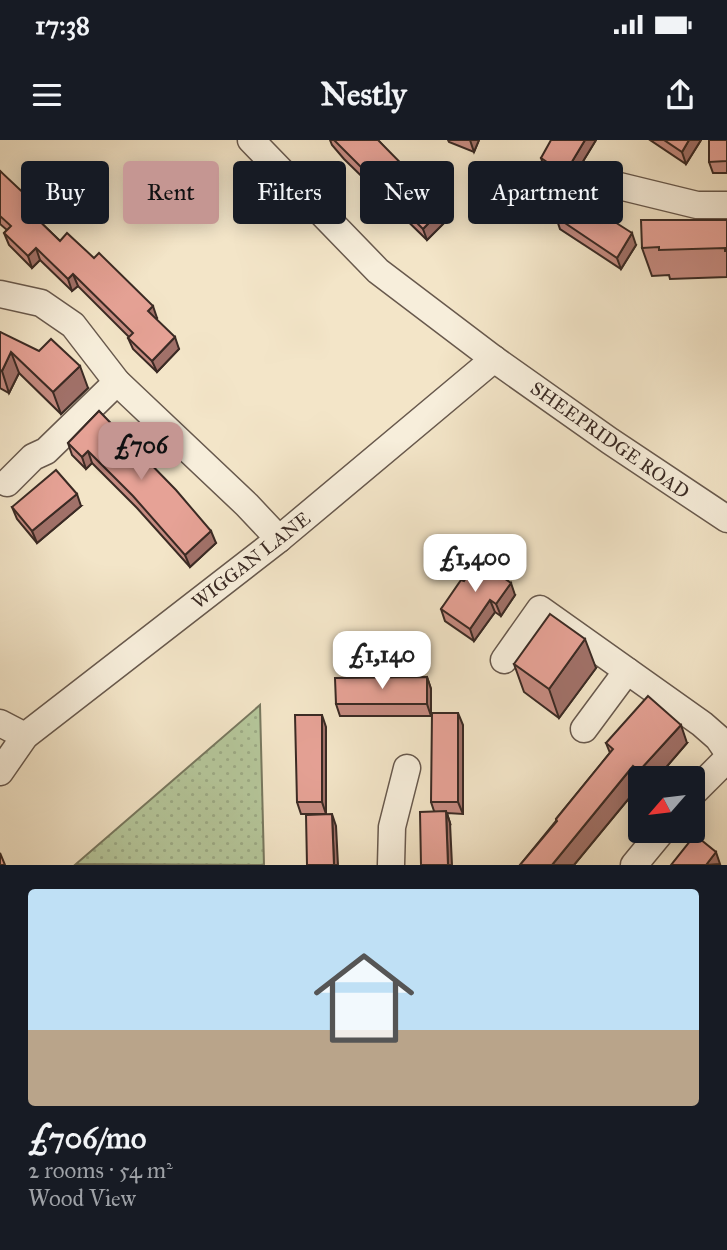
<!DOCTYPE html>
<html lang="en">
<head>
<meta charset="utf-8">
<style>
  body { margin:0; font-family:"IM FELL Great Primer",serif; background:#20242c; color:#f1f3f6; height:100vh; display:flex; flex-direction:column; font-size:26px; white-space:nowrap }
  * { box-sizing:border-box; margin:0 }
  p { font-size:23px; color:#9ea1a6 }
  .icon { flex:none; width:38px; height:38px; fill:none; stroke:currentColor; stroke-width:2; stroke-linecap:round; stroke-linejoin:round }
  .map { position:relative; height:725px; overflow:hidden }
  .drawer { display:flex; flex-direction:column; background:#171b24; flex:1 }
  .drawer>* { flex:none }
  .top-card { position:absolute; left:21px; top:21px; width:686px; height:63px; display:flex; gap:14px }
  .needle { width:46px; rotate:242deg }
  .controls { position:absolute; left:628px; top:626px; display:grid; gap:14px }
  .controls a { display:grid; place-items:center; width:77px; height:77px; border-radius:7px; background:#171b24; box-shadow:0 4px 18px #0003; font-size:35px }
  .price { position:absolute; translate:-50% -60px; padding:0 16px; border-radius:14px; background:#fff; color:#222; font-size:23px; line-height:46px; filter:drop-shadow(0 2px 4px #0008) }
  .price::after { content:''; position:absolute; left:50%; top:42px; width:21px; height:16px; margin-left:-10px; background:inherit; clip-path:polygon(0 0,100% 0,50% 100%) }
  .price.active { background:#c59692; color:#111 }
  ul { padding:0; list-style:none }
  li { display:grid; align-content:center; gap:14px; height:371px; padding:0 28px }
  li+li { border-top:2px solid #363941 }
  li span { display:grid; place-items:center; height:217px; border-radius:7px; color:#555 }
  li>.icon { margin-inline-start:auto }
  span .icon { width:126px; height:126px; fill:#fffc; stroke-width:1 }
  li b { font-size:30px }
  .chip { padding:0 24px; border-radius:7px; background:#171b24; box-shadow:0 4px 18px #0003; font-size:24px; line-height:63px }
  .chip.active { background:#c59692; color:#111 }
  .status { display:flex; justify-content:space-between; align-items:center; height:49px; padding:0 35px; background:#171b24; direction:ltr }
  .status svg { height:19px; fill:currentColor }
  header { display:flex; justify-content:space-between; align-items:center; height:91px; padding:0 28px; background:#171b24; font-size:32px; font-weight:800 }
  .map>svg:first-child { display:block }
  .park { fill:url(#park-dots); stroke:#78785f; stroke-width:2 }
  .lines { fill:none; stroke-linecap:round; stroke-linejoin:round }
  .street-casing { stroke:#68594d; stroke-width:29 }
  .street { stroke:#f7eedb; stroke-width:26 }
  .wall { fill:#c68b81; stroke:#3a2a24; stroke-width:2 }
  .shaded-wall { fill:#a17169; stroke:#3a2a24; stroke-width:2 }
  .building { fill:#e6a296; stroke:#3a2a24; stroke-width:2 }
  .labels { text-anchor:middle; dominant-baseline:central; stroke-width:5; stroke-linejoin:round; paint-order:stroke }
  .street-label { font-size:19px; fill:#3a2a24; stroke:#f7eedb }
</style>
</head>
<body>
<div class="status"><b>17:38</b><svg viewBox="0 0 49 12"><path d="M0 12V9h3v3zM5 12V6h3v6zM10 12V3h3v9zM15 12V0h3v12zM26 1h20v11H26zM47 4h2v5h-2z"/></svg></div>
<header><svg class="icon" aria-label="menu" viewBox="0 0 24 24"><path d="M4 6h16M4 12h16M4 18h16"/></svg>Nestly<svg class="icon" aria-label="share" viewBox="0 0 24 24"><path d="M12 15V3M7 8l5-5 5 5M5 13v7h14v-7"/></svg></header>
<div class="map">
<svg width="727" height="725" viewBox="0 0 727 725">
  <defs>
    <pattern id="park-dots" width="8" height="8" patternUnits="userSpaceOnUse" patternTransform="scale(1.75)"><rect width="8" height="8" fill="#b5c69a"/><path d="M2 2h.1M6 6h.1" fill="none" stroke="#9caa85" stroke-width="1.8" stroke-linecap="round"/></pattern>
  </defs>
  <rect width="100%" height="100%" fill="#f3e5c8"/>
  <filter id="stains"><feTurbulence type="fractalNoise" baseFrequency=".00286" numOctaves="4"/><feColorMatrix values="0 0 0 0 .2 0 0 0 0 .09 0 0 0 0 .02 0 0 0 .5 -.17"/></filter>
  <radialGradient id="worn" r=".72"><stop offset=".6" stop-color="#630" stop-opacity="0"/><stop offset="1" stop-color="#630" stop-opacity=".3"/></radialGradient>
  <path class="park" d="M260 565 264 725 76 724Z"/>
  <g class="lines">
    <defs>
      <g id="street">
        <path d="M251 0 378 131 494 219 610 301 727 379"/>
        <path d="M615 45 697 65H727"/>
        <path d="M0 154 41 163 73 185 117 242 247 365 279 399"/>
        <path d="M7 343 33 317 46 311 117 242"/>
        <path d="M504 520 540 469 702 584 718 598 727 611"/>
        <path d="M0 583 25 596"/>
        <path d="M584 589 627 531"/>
        <path d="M0 632 25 596 279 399 494 219"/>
        <path d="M693 653 727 619"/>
        <path d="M391 725 392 687 407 628"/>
        <path d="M634 725 662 691"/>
      </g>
    </defs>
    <use href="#street" class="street-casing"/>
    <use href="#street" class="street"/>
  </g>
  <g class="wall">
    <path d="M330 0H378L449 78 427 100 344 19 332 5Z"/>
    <path d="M448 0H479L474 12 449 2Z"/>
    <path d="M596 0 571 41H563L545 30 541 18Z"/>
    <path d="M650 0H701L686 24Z"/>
    <path d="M727 0V33H713L709 22Z"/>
    <path d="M0 31 36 72 33 75 60 101 157 178 156 179 179 209 157 232 133 209 128 198 129 197 78 146 72 151 40 120 32 128 9 105 4 93 7 90 0 84Z"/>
    <path d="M556 77 636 105 621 129 560 89Z"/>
    <path d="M727 80V137L670 139 669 135 652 136 642 108Z"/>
    <path d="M0 192 88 248 61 274 19 233 9 253 0 248Z"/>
    <path d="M99 271 216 403 190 427 137 368 92 323 86 329 72 315 68 303Z"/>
    <path d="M81 366 37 403 17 379 12 367Z"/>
    <path d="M464 441 515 455 501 476 495 472 474 501 445 481 441 469Z"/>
    <path d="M514 524 596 528 559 578 524 552Z"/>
    <path d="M427 537 431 549V576H340L336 564Z"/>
    <path d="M463 585V674L447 673 450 683 434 671 431 662Z"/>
    <path d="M326 587V674H301L297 662Z"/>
    <path d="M606 603H687L656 639H640V645L574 725H520L556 681V679L610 613Z"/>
  </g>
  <g class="shaded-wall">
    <path d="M470 0H479L474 12Z"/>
    <path d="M585 0H596L571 41 567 30Z"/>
    <path d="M689 0H701L686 24 682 12Z"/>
    <path d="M32 61 36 72 29 79 25 67Z"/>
    <path d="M444 67 449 78 427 100 423 89Z"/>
    <path d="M632 93 636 105 621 129 617 118Z"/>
    <path d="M36 108 40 120 32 128 28 116Z"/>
    <path d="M73 134 78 146 72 151 68 139Z"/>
    <path d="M153 166 157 178 153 182 148 171Z"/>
    <path d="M175 197 179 209 157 232 152 221Z"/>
    <path d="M11 212 19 233 9 253 2 231Z"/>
    <path d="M80 226 88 248 61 274 53 252Z"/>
    <path d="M88 311 92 323 86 329 82 317Z"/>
    <path d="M77 354 81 366 37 403 32 391Z"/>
    <path d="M211 391 216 403 190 427 185 415Z"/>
    <path d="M511 443 515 455 501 476 496 464Z"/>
    <path d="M490 460 495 472 474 501 470 489Z"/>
    <path d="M585 499 596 528 559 578 549 549Z"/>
    <path d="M427 537 431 549V576L427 564Z"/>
    <path d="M458 573 463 585V674L458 662Z"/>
    <path d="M322 575 326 587V674L322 662Z"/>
    <path d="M681 585 687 603 656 639H642L639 631Z"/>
    <path d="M633 626 640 645 574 725H552Z"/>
    <path d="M446 671 450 683 452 725H448Z"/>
    <path d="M332 674 336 686 338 725H334Z"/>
    <path d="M716 712 720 724 706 725Z"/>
  </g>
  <g class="building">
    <path d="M334 0H378L444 67 423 89Z"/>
    <path d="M551 0H585L567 30H559L541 18Z"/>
    <path d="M664 0H689L682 12Z"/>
    <path d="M709 0H727V21L709 22Z"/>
    <path d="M0 31 32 61 25 67 60 101 67 93 94 118 99 113 153 166 148 171 175 197 152 221 128 198 133 193 73 134 68 139 36 108 28 116 4 93 11 86 0 76Z"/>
    <path d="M571 54 632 93 617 118 556 77Z"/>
    <path d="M641 80H727V111H725V108L659 110V107L642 108Z"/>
    <path d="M0 192 39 211 51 199 80 226 53 252 11 212 2 231 0 230Z"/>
    <path d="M99 271 176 350 211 391 185 415 133 356 88 311 82 317 68 303Z"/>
    <path d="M56 330 77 354 32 391 12 367Z"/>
    <path d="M478 420 511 443 496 464 490 460 470 489 441 469 461 440 464 441Z"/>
    <path d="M550 474 585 499 549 549 514 524Z"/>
    <path d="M427 537V564H336L335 538Z"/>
    <path d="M648 556 681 585 639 631 633 626 552 725H520L557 681 556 679 613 609 606 603Z"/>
    <path d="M432 573H458V662H431Z"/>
    <path d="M295 575H322V662H297Z"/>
    <path d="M446 671 448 725H421L420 672Z"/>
    <path d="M332 674 334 725H307L306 675Z"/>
    <path d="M695 695 716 712 706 725H671Z"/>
    <path d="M0 713 5 725H0Z"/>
  </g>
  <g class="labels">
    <g class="street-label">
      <text transform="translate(610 300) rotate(35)">SHEEPRIDGE ROAD</text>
      <text transform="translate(251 420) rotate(-38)">WIGGAN LANE</text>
    </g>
  </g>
  <rect width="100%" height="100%" filter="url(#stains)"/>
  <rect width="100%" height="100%" fill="url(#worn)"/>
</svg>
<div class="controls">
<a><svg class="needle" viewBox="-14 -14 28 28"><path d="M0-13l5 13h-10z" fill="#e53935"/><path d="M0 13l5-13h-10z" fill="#9ea1a6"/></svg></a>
</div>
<b class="price active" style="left:141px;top:342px">£706</b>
<b class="price" style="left:475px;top:454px">£1,400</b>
<b class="price" style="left:382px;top:551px">£1,140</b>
<div class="top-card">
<a class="chip">Buy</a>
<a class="chip active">Rent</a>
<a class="chip">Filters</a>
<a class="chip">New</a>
<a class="chip">Apartment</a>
</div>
</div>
<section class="drawer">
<ul>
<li><span style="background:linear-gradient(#bfe0f5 65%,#b9a48a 0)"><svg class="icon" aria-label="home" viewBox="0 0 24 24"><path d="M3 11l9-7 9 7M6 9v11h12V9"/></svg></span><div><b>£706/mo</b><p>2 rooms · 54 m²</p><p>Wood View</p></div></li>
</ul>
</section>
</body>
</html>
